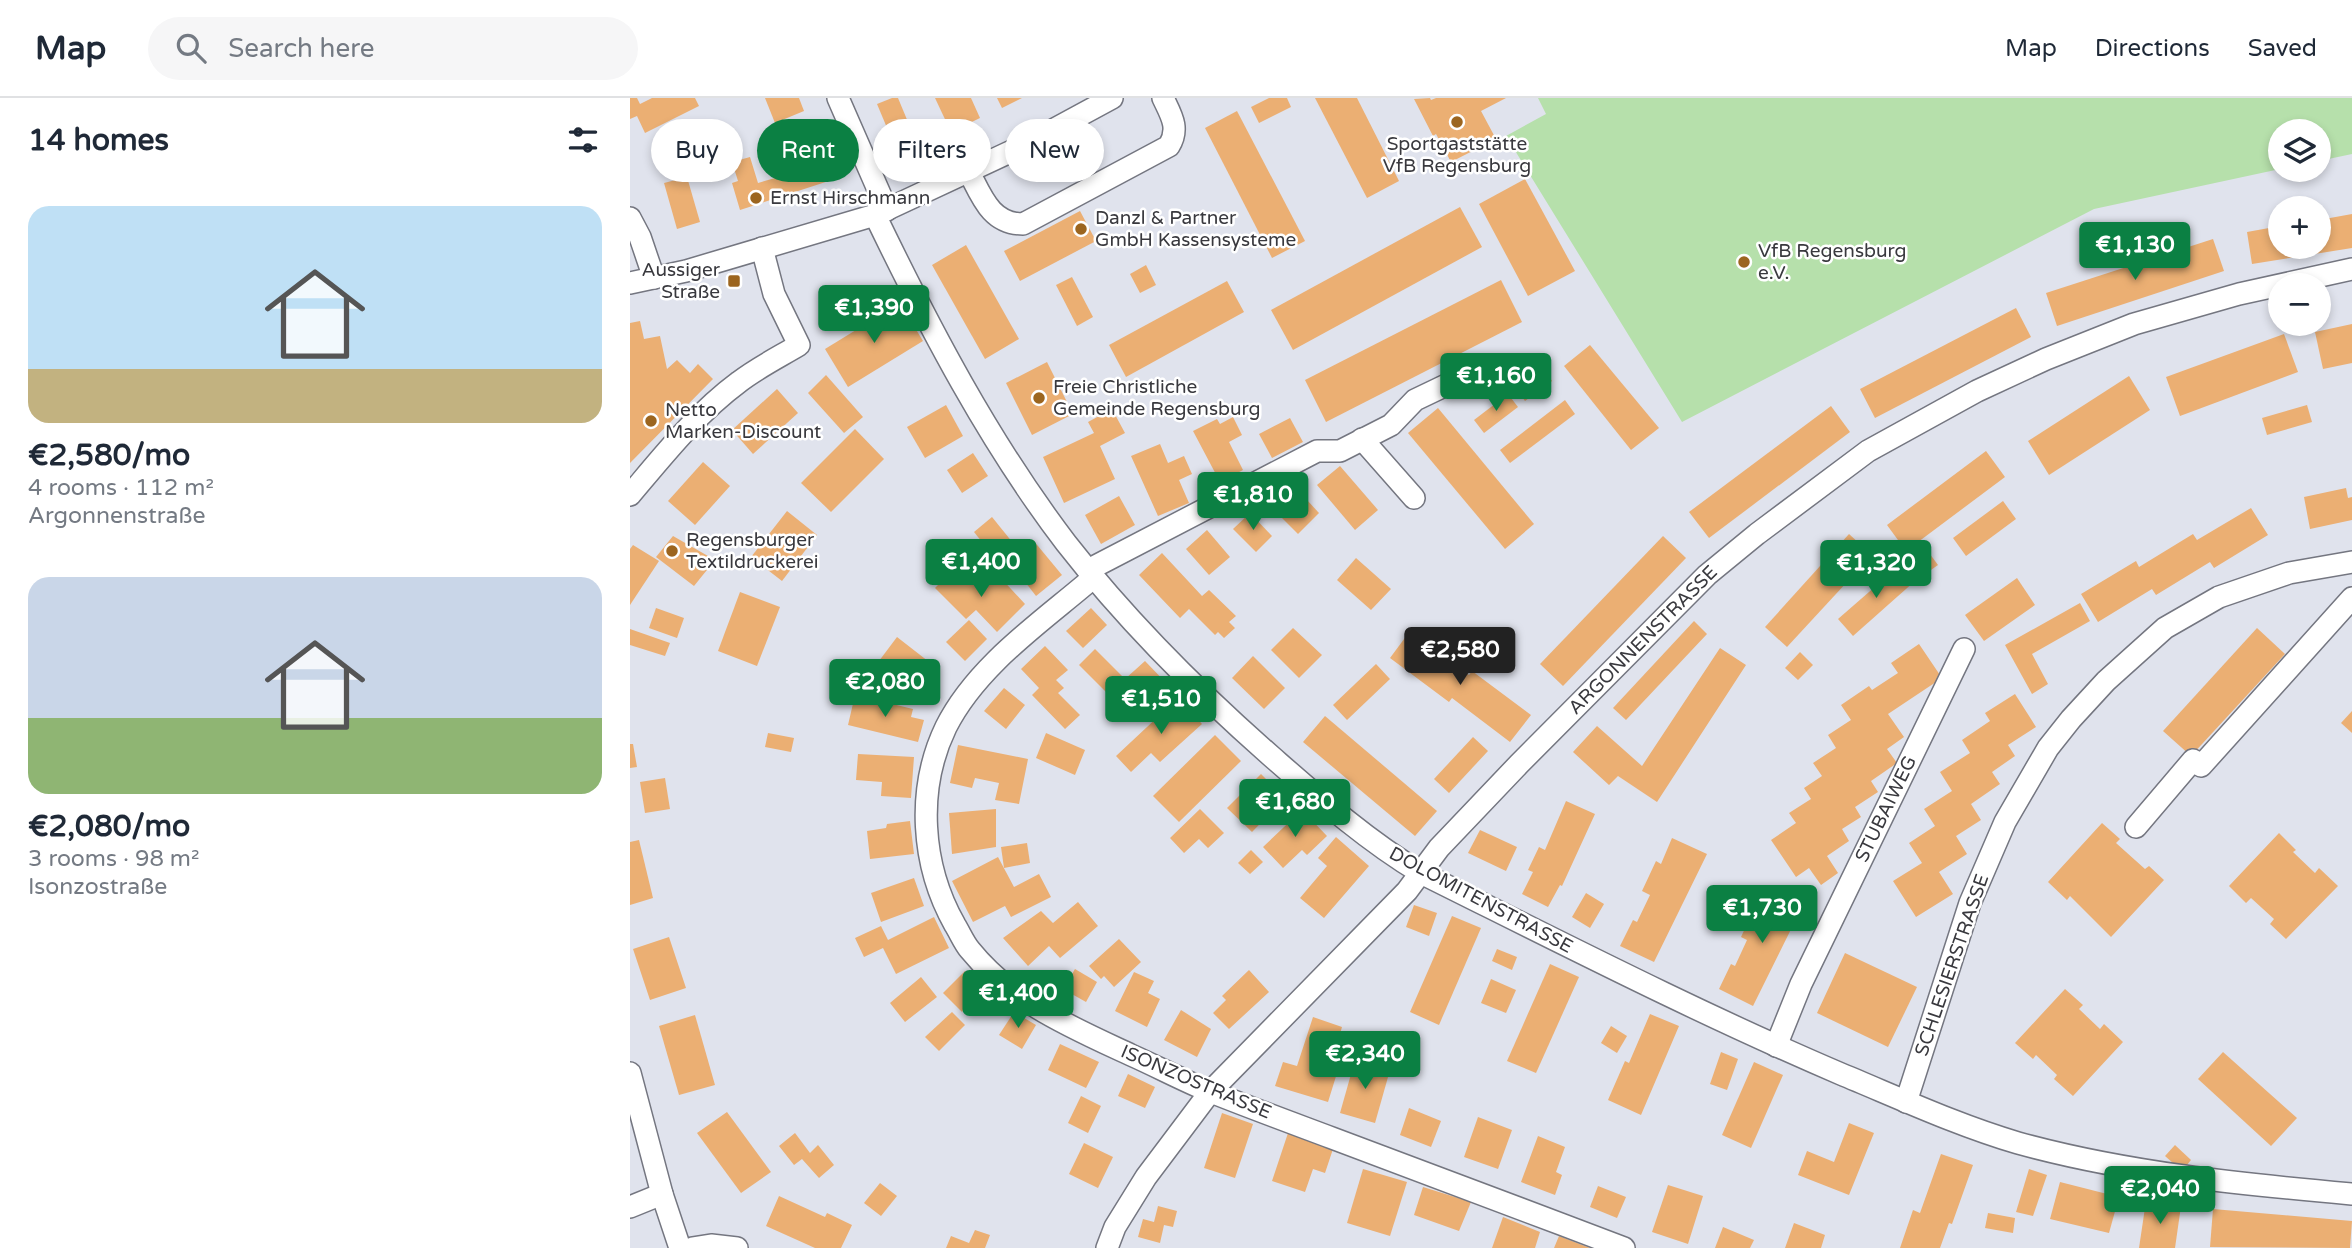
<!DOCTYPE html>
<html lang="en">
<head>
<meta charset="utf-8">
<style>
  body { margin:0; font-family:"Varela Round",sans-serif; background:#f6f6f7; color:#1f2937; height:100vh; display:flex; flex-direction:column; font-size:26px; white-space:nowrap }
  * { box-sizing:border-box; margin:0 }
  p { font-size:23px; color:#747a83 }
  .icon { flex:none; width:38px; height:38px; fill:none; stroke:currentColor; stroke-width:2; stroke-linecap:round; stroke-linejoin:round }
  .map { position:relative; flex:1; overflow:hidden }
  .details { display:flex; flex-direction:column; background:#fff; width:630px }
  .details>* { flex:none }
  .top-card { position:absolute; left:21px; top:21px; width:665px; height:63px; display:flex; gap:14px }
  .buttons { position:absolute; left:1638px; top:21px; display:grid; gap:14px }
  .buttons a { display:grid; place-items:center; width:63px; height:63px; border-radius:50%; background:#fff; box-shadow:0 4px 10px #0003; font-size:35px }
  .price { position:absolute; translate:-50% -60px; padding:0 16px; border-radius:7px; background:#0b8043; color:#fff; font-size:23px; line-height:46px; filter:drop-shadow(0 2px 4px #0008) }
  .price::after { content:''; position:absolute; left:50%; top:42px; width:21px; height:16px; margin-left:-10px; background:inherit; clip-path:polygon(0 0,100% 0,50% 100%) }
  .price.selected { background:#222; color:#fff }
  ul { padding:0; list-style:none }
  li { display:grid; align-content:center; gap:14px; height:371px; padding:0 28px }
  li span { display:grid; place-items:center; height:217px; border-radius:21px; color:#555 }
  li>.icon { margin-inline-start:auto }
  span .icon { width:126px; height:126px; fill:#fffc; stroke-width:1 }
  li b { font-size:30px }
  h2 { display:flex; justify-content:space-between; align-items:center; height:84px; padding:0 28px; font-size:30px }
  .pill { padding:0 24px; border-radius:32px; background:#fff; box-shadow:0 4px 10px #0003; font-size:24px; line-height:63px }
  .pill.selected { background:#0b8043; color:#fff }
  header { display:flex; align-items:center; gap:42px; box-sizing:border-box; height:98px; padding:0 35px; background:#fff; border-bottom:2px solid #e0e1e3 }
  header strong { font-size:33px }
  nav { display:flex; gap:38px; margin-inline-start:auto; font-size:24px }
  .search { width:490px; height:63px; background:#f6f6f7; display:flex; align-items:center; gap:18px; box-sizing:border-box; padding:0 24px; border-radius:38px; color:#747a83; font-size:26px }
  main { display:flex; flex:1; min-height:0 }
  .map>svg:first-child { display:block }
  .green { fill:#b6e0ab }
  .building { fill:#ebaf73 }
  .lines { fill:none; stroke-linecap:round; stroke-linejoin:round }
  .minor-casing { stroke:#747680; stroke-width:24 }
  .minor { stroke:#fff; stroke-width:21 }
  .poi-dot { fill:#9c651f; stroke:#fff; stroke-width:2.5 }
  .labels { text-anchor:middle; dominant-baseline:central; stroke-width:5; stroke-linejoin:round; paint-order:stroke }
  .poi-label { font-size:19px; fill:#39393e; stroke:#fff; text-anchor:start }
  .street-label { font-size:19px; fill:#39393e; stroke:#fff }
</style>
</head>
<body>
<header>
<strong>Map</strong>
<div class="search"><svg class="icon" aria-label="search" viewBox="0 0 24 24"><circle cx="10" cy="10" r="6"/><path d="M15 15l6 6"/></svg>Search here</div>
<nav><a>Map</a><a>Directions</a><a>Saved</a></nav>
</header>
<main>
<section class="details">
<h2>14 homes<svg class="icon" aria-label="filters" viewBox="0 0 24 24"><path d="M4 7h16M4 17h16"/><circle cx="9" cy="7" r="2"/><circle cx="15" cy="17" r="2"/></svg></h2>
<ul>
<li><span style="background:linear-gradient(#bfe0f5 75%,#c2b280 0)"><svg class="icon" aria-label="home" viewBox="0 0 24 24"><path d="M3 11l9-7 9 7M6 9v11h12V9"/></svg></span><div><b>€2,580/mo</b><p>4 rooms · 112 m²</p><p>Argonnenstraße</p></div></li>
<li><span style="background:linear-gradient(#c9d6e8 65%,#8fb573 0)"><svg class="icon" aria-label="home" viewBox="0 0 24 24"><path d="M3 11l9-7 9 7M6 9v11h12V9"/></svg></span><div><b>€2,080/mo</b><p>3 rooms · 98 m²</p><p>Isonzostraße</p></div></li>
</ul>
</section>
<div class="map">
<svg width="1722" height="1150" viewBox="0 0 1722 1150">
  <rect width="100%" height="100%" fill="#e0e3ed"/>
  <path class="green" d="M908 0H1722V56L1689 63V33H1650V71L1464 111 1052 324 876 38 916 16Z"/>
  <g class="building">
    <path d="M0 0H7L10 6 22 0H65L69 8 15 35 7 18 0 21Z"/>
    <path d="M135 0H169L174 13 145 25Z"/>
    <path d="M262 0H268L288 48 268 56 247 6Z"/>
    <path d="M305 0H341L350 20 321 34Z"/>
    <path d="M367 0H392L372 10Z"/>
    <path d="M639 0H657L661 9 629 25 621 9Z"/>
    <path d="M685 0H727L769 83 737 100Z"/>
    <path d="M800 0 801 2 806 0H876L851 13 866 41 821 64 806 36 803 38 784 1Z"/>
    <path d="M607 13 675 143 642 160 575 30Z"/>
    <path d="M69 32 79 64 57 70 52 51 26 58 22 46Z"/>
    <path d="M198 39 211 79 110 112 102 85 108 83 102 64 120 59 128 85 152 78 150 73 169 67 164 50Z"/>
    <path d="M57 79 70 124 47 131 34 85Z"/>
    <path d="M895 81 945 173 898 198 849 106Z"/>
    <path d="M830 109 852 149 663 252 641 212Z"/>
    <path d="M450 113 466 143 390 183 374 153Z"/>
    <path d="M1722 116V150L1622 166 1617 134 1650 128V149H1689V122Z"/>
    <path d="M1583 141 1594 173 1427 228 1416 195Z"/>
    <path d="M336 147 389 241 355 261 302 167Z"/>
    <path d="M516 167 526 187 510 195 500 176Z"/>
    <path d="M442 179 463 219 447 228 426 187Z"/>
    <path d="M871 182 892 224 696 324 675 282Z"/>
    <path d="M597 183 614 214 496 279 479 247Z"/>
    <path d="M270 205 293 243 218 289 195 251Z"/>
    <path d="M1386 210 1401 239 1245 320 1230 291Z"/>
    <path d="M10 223 14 241 30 238 37 271 47 262 60 275 68 266 83 281 0 365V225Z"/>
    <path d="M1722 226V265L1693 271 1685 234Z"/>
    <path d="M1654 236 1668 274 1550 318 1536 279Z"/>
    <path d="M960 247 1029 330 1001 352 934 268Z"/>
    <path d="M417 264 443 316 402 337 376 285Z"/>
    <path d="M914 271 922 283 895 303 886 291Z"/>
    <path d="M196 277 233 319 214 335 178 295Z"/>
    <path d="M1499 278 1520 312 1419 377 1398 343Z"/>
    <path d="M147 291 168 315 123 356 102 332Z"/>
    <path d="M878 296 888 309 854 335 844 322Z"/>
    <path d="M935 302 945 316 880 365 870 352Z"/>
    <path d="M316 307 333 338 295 360 277 329Z"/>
    <path d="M1677 307 1682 324 1637 337 1632 320Z"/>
    <path d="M1201 308 1220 334 1079 440 1059 414Z"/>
    <path d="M808 310 904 426 875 451 778 335Z"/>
    <path d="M482 311 495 335 470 348 485 381 434 405 413 359 464 335 458 324Z"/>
    <path d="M603 319 612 337 599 344 613 372 590 384 563 333 587 321 590 326Z"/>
    <path d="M660 320 673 344 642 360 629 336Z"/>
    <path d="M225 331 254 361 201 414 171 385Z"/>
    <path d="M530 346 538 365 554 358 562 376 549 382 559 405 528 418 501 358Z"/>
    <path d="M1356 353 1375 379 1276 453 1257 427Z"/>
    <path d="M343 355 358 378 332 395 317 372Z"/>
    <path d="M73 364 100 388 65 427 38 403Z"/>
    <path d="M710 368 748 412 725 432 687 387Z"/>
    <path d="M665 389 689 415 668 436 643 411Z"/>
    <path d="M1716 390 1718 400 1722 399V422L1680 431 1674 399Z"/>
    <path d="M489 398 505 427 471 446 455 417Z"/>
    <path d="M1373 403 1386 421 1336 458 1323 440Z"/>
    <path d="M1621 410 1638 437 1584 470 1580 464 1526 497 1522 491 1468 524 1451 496 1506 463 1509 469 1563 436 1567 442Z"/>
    <path d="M157 413 187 437 152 483 121 459Z"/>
    <path d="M620 415 642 438 626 454 603 431Z"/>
    <path d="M362 419 383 445 364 459 344 434Z"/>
    <path d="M577 432 600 459 579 477 556 451Z"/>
    <path d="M1219 436 1242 457 1157 549 1135 529Z"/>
    <path d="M43 438 85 462 64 488 26 459Z"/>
    <path d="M1033 438 1056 460 933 588 910 566Z"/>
    <path d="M403 442 432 477 406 498 378 462Z"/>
    <path d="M3 447 29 463 0 507V451Z"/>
    <path d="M1297 452 1308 467 1291 479 1280 464Z"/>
    <path d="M532 455 572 498 579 492 606 518 599 524 605 530 594 540 588 534 585 537 559 511 550 520 509 477Z"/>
    <path d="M726 460 761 491 741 512 707 482Z"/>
    <path d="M1270 467 1285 483 1223 538 1208 521Z"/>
    <path d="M326 469 351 494 368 477 395 506 367 534 346 512 336 521 305 490Z"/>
    <path d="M1387 480 1405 507 1354 543 1335 517Z"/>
    <path d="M110 494 150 509 127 568 88 553Z"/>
    <path d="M1450 505 1460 523 1402 556 1418 586 1402 596 1375 547Z"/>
    <path d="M26 510 54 520 47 540 19 530Z"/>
    <path d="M461 510 477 527 453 550 436 533Z"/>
    <path d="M339 522 357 541 335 563 316 544Z"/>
    <path d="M1064 523 1077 536 996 622 983 610Z"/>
    <path d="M663 530 692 557 669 580 641 552Z"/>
    <path d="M1627 530 1655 556 1561 658 1533 633Z"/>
    <path d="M0 531 40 545 35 558 0 547Z"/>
    <path d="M780 533 839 577 842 573 901 617 880 644 822 600 819 604 760 560Z"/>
    <path d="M267 539 303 567 285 591 249 563Z"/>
    <path d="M1289 546 1312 580 1258 616 1274 639 1257 651 1267 665 1241 683 1248 694 1225 709 1231 719 1212 731 1219 743 1197 758 1208 775 1191 787 1179 770 1166 779 1141 742 1166 725 1159 715 1181 701 1174 690 1192 678 1183 665 1206 650 1198 637 1221 622 1211 607 1239 588 1242 592 1268 575 1261 565Z"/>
    <path d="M415 548 438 572 426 582 434 590 428 595 450 617 435 631 402 597 409 590 391 571Z"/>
    <path d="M1090 550 1116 567 1027 704 988 678 979 687 943 654 967 628 1012 668Z"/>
    <path d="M465 551 495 581 515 563 540 589 512 616 490 593 482 600 449 567Z"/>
    <path d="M1170 554 1183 567 1168 582 1155 570Z"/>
    <path d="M623 558 655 590 634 611 602 580Z"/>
    <path d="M746 566 760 581 717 622 703 607Z"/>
    <path d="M374 590 395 607 376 631 354 613Z"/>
    <path d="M1385 596 1406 629 1378 647 1385 658 1362 674 1370 686 1341 706 1351 722 1326 738 1337 756 1309 774 1323 796 1286 819 1263 783 1292 765 1279 745 1305 728 1294 711 1322 693 1310 674 1340 655 1332 642 1360 623 1355 615Z"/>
    <path d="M225 597 283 611 281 619 294 622 288 644 218 627Z"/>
    <path d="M548 600 572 626 530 664 521 655 501 674 486 658Z"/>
    <path d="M1722 613V635L1711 625Z"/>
    <path d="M695 618 807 713 785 738 673 644Z"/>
    <path d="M138 635 164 640 161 654 135 649Z"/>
    <path d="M416 635 455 652 445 677 406 660Z"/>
    <path d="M585 637 611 663 549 724 523 698Z"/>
    <path d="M843 639 858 653 819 695 804 681Z"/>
    <path d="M0 646H3L7 669 0 670Z"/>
    <path d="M328 647 398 661 389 706 365 702 369 685 345 680 342 690 320 685Z"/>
    <path d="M228 656 284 659 281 700 251 698 252 684 226 682Z"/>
    <path d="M631 676 655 700 622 734 597 710Z"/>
    <path d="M35 680 40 711 15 715 10 684Z"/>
    <path d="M936 703 965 716 932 788 930 787 918 809 892 796 903 774 898 772 909 749 915 752Z"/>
    <path d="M366 711V749L322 756 319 715Z"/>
    <path d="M570 711 594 735 578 750 569 741 554 755 540 740Z"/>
    <path d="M672 712 697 738 677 757 672 752 653 770 633 749Z"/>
    <path d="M280 723 284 756 240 761 237 733 256 730 257 726Z"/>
    <path d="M1472 725 1490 741 1486 745 1515 771 1519 768 1534 782 1481 839 1440 798 1437 802 1418 784Z"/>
    <path d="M850 732 887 749 876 773 838 755Z"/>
    <path d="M1649 735 1666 752 1663 754 1685 775 1689 770 1708 788 1656 841 1640 826 1644 821 1621 800 1616 805 1599 788Z"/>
    <path d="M706 739 739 768 694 820 670 800 697 768 688 760Z"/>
    <path d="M1042 740 1077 756 1024 864 990 848 1003 822 1007 824 1020 797 1012 793 1026 763 1031 766Z"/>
    <path d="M9 742 23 800 0 807V744Z"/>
    <path d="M397 745 400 765 374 770 371 749Z"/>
    <path d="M621 752 633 764 620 776 608 765Z"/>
    <path d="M368 759 384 789 409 776 421 799 381 819 375 808 343 824 322 783Z"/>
    <path d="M284 780 294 808 251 824 241 795Z"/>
    <path d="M1141 787 1175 803 1123 908 1089 891 1101 866 1105 868 1117 842 1111 839 1125 809 1130 811Z"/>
    <path d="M956 795 974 806 960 830 942 819Z"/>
    <path d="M448 804 468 828 430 860 419 848 398 868 373 840 411 813 423 825Z"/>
    <path d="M784 807 807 815 799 838 776 829Z"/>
    <path d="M822 818 851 830 809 927 780 914Z"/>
    <path d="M304 819 319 850 266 876 253 850 234 859 225 840 251 828 258 842Z"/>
    <path d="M39 839 56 890 20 902 3 851Z"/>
    <path d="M489 841 511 864 484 889 474 878 471 881 459 868Z"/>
    <path d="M867 851 887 859 882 872 862 863Z"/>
    <path d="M1215 855 1287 889 1258 949 1187 915Z"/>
    <path d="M920 866 949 879 906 975 877 963Z"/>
    <path d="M445 871 467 884 456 904 433 891Z"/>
    <path d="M619 872 639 894 599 931 583 915 596 902 592 898Z"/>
    <path d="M335 873 359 897 343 913 338 907 332 914 313 895Z"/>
    <path d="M504 874 524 883 518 895 530 901 517 929 485 913Z"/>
    <path d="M291 879 307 899 275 924 260 905Z"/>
    <path d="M861 881 886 892 876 915 851 905Z"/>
    <path d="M1435 891 1453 907 1449 911 1470 931 1474 926 1493 944 1443 998 1424 981 1427 977 1406 957 1403 961 1385 945Z"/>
    <path d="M551 912 581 931 567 959 534 942Z"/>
    <path d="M322 914 335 927 309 953 295 939Z"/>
    <path d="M384 914 406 927 392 951 369 937Z"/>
    <path d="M1020 916 1049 928 1011 1017 978 1002 995 963 999 965Z"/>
    <path d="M65 917 85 987 49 997 29 928Z"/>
    <path d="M683 919 712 929 704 956 712 959 698 1004 645 988 653 964 667 968Z"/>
    <path d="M981 928 997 938 987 955 971 945Z"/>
    <path d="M430 946 469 964 456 990 418 972Z"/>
    <path d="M1091 954 1108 961 1097 992 1080 986Z"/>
    <path d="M1593 954 1667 1020 1641 1048 1568 981Z"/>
    <path d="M725 962 760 972 745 1025 710 1015Z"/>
    <path d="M1124 964 1153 977 1121 1050 1092 1037Z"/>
    <path d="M498 976 525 989 515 1010 488 998Z"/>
    <path d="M451 998 471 1008 458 1035 438 1025Z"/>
    <path d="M779 1010 811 1023 801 1049 770 1037Z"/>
    <path d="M97 1014 141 1074 111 1095 67 1035Z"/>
    <path d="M592 1015 623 1026 605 1080 574 1070Z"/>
    <path d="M848 1019 882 1032 868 1071 834 1059Z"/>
    <path d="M1219 1025 1244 1035 1219 1097 1168 1077 1177 1053 1204 1064Z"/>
    <path d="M165 1035 180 1055 188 1047 204 1067 189 1080 172 1061 164 1067 149 1048Z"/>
    <path d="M658 1035 703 1051 695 1075 683 1071 675 1094 642 1083Z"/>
    <path d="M908 1038 935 1049 926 1074 932 1077 925 1097 891 1084Z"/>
    <path d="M454 1045 483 1059 468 1090 439 1076Z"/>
    <path d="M1545 1047 1561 1062 1552 1073 1535 1058Z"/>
    <path d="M1311 1056 1343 1067 1322 1126 1319 1125 1310 1150H1270L1283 1112 1290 1115Z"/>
    <path d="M733 1071 777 1084 760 1138 717 1125Z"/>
    <path d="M1399 1071 1417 1077 1403 1118 1386 1114Z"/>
    <path d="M1430 1084 1489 1099 1479 1135 1420 1121Z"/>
    <path d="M250 1085 267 1098 251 1118 234 1105Z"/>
    <path d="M1038 1087 1073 1098 1058 1146 1022 1134Z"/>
    <path d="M968 1088 996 1099 987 1120 960 1109Z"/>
    <path d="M793 1089 841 1104 829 1133 784 1117Z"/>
    <path d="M149 1098 195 1119 197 1115 222 1127 211 1150H185L136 1128Z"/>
    <path d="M1516 1103 1551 1108 1545 1150H1509Z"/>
    <path d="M528 1108 547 1113 543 1129 534 1127 530 1145 508 1139 513 1121 524 1124Z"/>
    <path d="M1583 1111 1722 1123 1720 1150 1580 1149Z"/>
    <path d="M1358 1115 1385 1120 1383 1135 1355 1130Z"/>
    <path d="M873 1119 910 1134 905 1150H862Z"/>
    <path d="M1164 1125 1195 1137 1191 1150H1155Z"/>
    <path d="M1093 1129 1124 1142 1120 1150H1085Z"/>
    <path d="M345 1132 360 1137 355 1150H316L321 1138 339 1145Z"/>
    <path d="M929 1138 960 1150H924Z"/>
  </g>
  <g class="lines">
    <defs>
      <g id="minor">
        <path d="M208 0 257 112"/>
        <path d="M339 74C352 99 361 126 393 126L539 48C550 30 541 17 533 0"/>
        <path d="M245 117C300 231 359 344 436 445 497 523 567 593 641 658 689 700 736 742 791 775 930 844 1068 915 1211 976 1269 1000 1327 1027 1388 1045 1497 1075 1610 1086 1722 1096"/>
        <path d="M0 120 10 139 24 180"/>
        <path d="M0 185 56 173 245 117 397 46 482 0"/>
        <path d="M732 341 784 400"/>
        <path d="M0 397C33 358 67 315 109 284 127 270 149 259 169 247L144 196 132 150"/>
        <path d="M458 472 687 353H710L761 327 785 302 856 268"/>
        <path d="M464 479C413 523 347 567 316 629 286 691 291 767 325 827 330 835 334 845 340 852 383 905 441 929 501 957 528 969 554 983 581 994 621 1010 662 1025 702 1040 800 1077 897 1113 994 1150"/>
        <path d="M1506 729 1563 662 1571 668 1722 500"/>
        <path d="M1146 948 1171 886 1334 551"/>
        <path d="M0 975 32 1096 50 1150"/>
        <path d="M1276 1004 1340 805 1375 724 1418 650 1441 621 1476 583 1535 530 1589 499 1659 475 1722 464"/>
        <path d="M0 1109 32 1096"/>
        <path d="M62 1150 81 1147 107 1150"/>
        <path d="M477 1150 485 1129 516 1079 580 994 777 793 809 750 889 666 1077 477 1127 436 1238 353 1347 293 1416 261 1504 226 1609 196 1722 171"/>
      </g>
    </defs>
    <use href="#minor" class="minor-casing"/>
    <use href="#minor" class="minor"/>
  </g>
  <g class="poi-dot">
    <circle cx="827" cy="24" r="7"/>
    <circle cx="126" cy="100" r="7"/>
    <circle cx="451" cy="131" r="7"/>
    <circle cx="1114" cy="164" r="7"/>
    <rect x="97" y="176" width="14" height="14" rx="3.5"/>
    <circle cx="409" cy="300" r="7"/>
    <circle cx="21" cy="323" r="7"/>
    <circle cx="42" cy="453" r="7"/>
  </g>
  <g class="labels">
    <g class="poi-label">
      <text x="827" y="46" text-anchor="middle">Sportgaststätte<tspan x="827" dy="22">VfB Regensburg</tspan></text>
      <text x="140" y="100">Ernst Hirschmann</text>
      <text x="465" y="120">Danzl &amp; Partner<tspan x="465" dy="22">GmbH Kassensysteme</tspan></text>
      <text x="1128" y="153">VfB Regensburg<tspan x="1128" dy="22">e.V.</tspan></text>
      <text x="90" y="172" text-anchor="end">Aussiger<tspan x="90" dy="22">Straße</tspan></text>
      <text x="423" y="289">Freie Christliche<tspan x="423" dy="22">Gemeinde Regensburg</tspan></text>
      <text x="35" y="312">Netto<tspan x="35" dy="22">Marken-Discount</tspan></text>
      <text x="56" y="442">Regensburger<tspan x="56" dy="22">Textildruckerei</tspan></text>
    </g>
    <g class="street-label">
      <text transform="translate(1013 542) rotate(-45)">ARGONNENSTRASSE</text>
      <text transform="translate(1256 711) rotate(-64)">STUBAIWEG</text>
      <text transform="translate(851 802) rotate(28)">DOLOMITENSTRASSE</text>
      <text transform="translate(1322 867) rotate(-71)">SCHLESIERSTRASSE</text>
      <text transform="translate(566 984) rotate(23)">ISONZOSTRASSE</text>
    </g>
  </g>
</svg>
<div class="buttons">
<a><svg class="icon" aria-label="layers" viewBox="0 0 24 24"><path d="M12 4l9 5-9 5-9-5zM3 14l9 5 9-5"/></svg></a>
<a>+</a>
<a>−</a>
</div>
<b class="price" style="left:1505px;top:184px">€1,130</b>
<b class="price" style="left:244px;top:247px">€1,390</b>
<b class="price" style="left:866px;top:315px">€1,160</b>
<b class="price" style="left:623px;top:434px">€1,810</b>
<b class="price" style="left:351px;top:501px">€1,400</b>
<b class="price" style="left:1246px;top:502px">€1,320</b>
<b class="price selected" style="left:830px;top:589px">€2,580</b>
<b class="price" style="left:255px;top:621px">€2,080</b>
<b class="price" style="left:531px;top:638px">€1,510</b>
<b class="price" style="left:665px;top:741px">€1,680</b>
<b class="price" style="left:1132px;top:847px">€1,730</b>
<b class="price" style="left:388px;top:932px">€1,400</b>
<b class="price" style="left:735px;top:993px">€2,340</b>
<b class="price" style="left:1530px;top:1128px">€2,040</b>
<div class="top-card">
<a class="pill">Buy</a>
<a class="pill selected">Rent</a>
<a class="pill">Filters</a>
<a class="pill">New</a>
</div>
</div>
</main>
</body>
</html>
